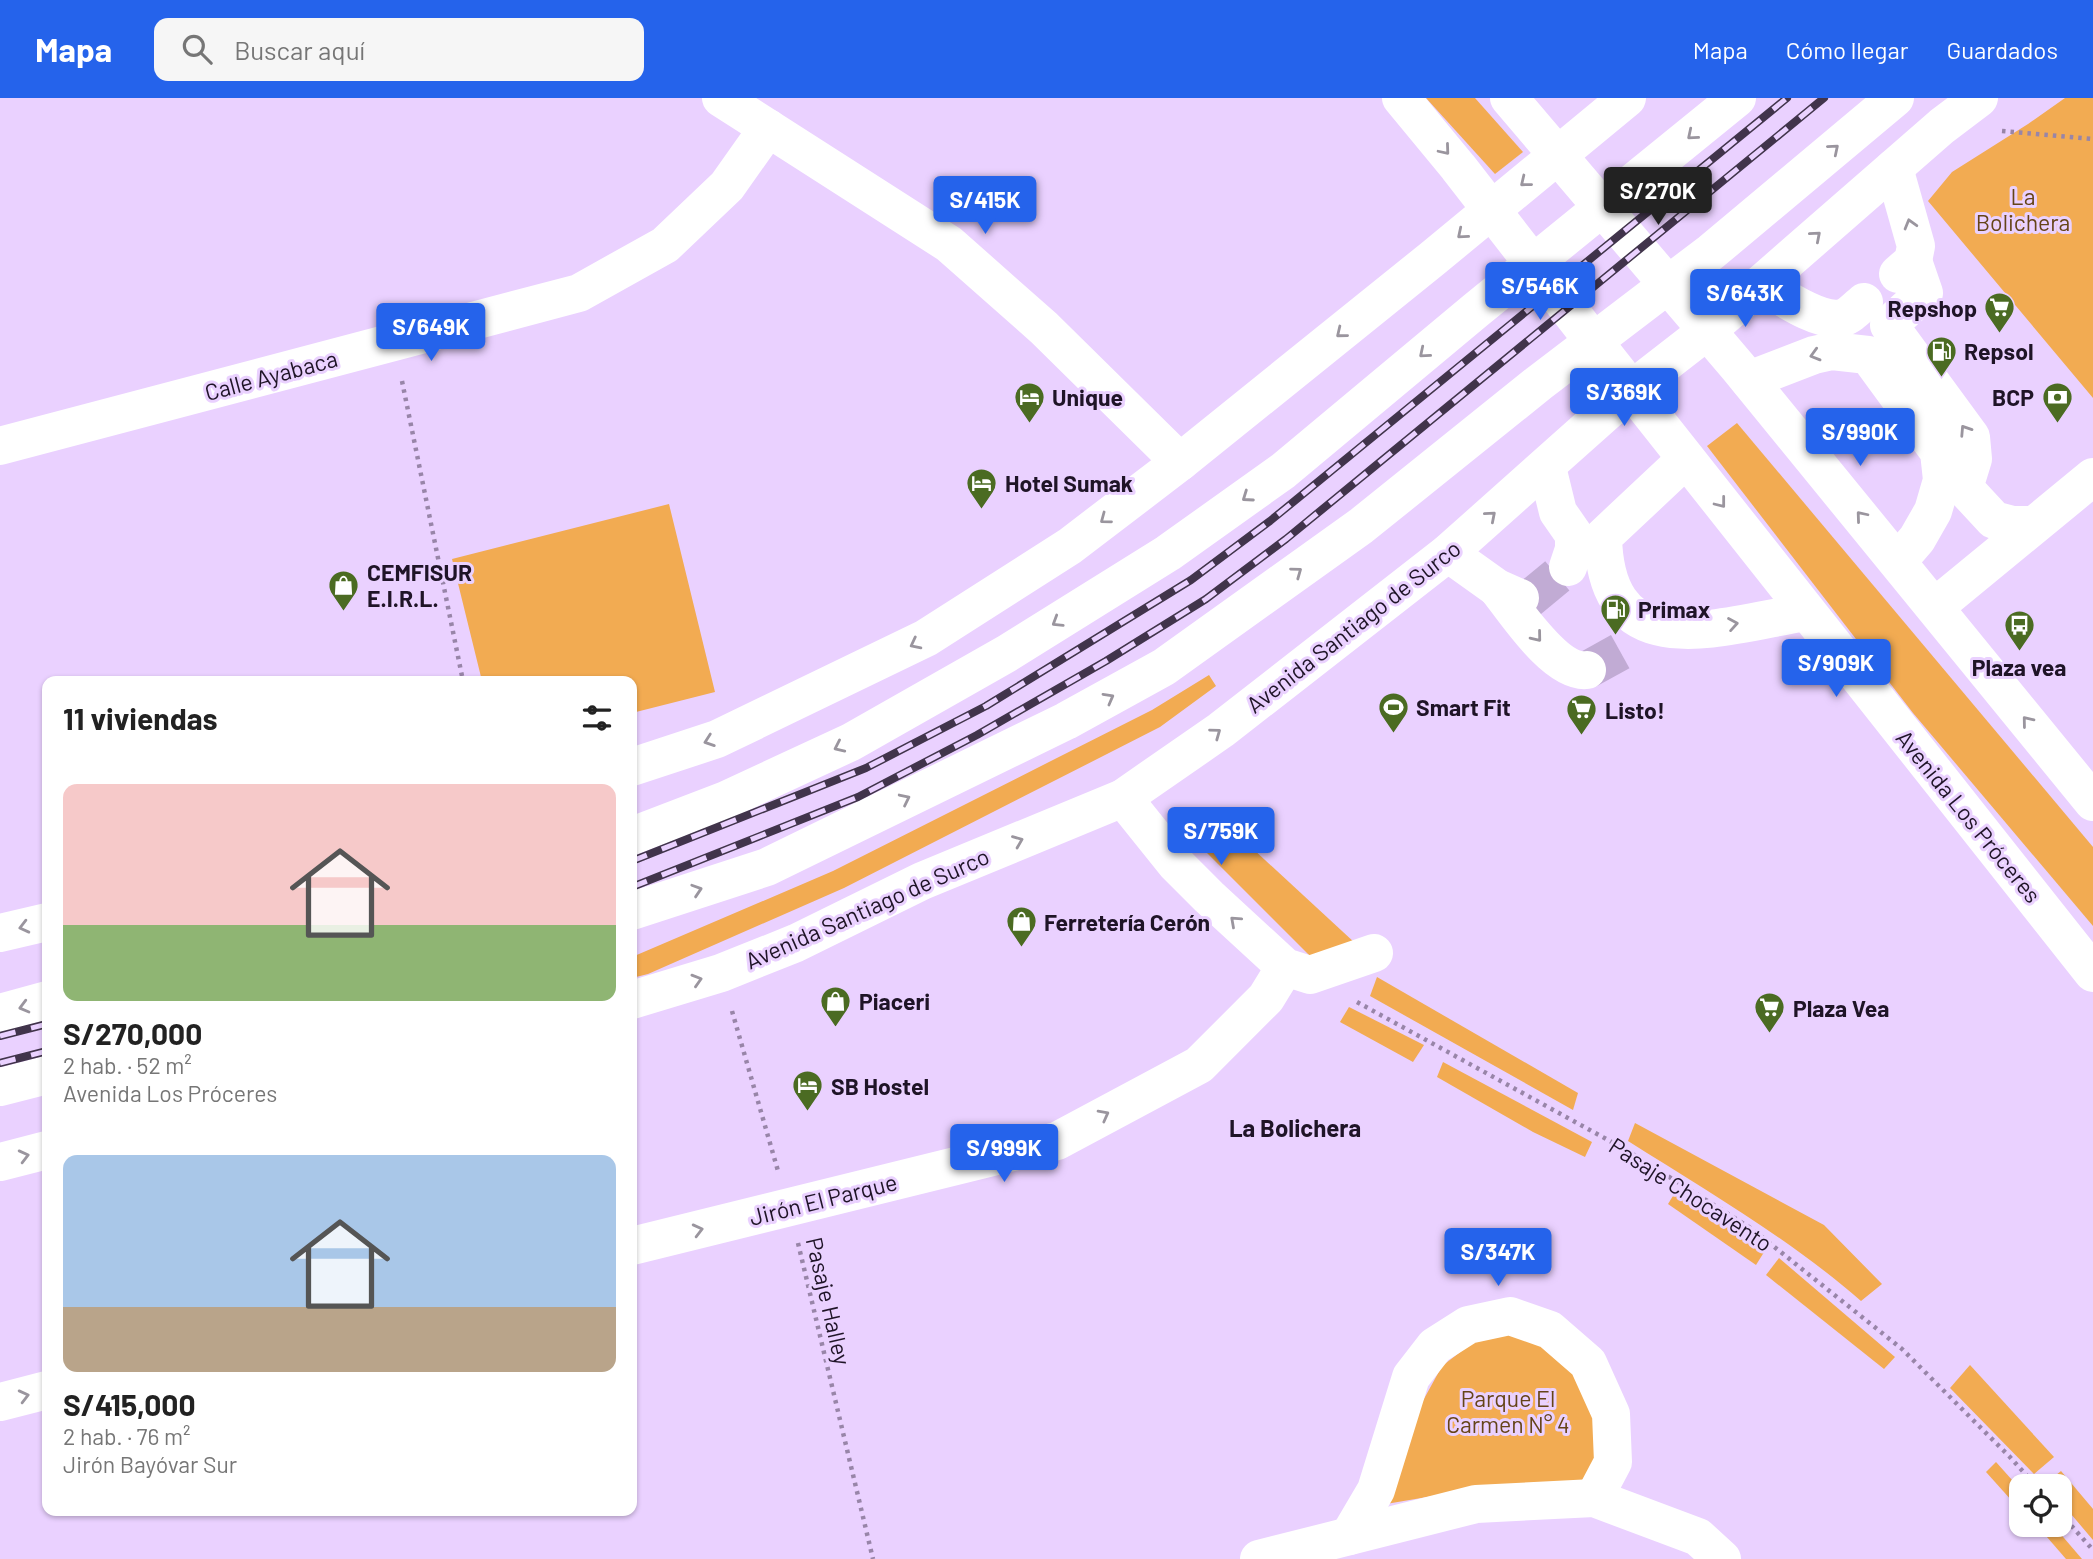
<!DOCTYPE html>
<html lang="es">
<head>
<meta charset="utf-8">
<style>
  body { margin:0; font-family:Barlow,sans-serif; background:#f6f6f6; color:#222; height:100vh; display:flex; flex-direction:column; font-size:26px; white-space:nowrap }
  * { box-sizing:border-box; margin:0 }
  p { font-size:23px; color:#767676 }
  .icon { flex:none; width:38px; height:38px; fill:none; stroke:currentColor; stroke-width:2; stroke-linecap:round; stroke-linejoin:round }
  .map { position:relative; flex:1; overflow:hidden }
  .side { position:absolute; left:42px; top:578px; width:595px; height:840px; display:flex; flex-direction:column; background:#fff; border-radius:14px; box-shadow:0 2px 5px #0004 }
  .side>* { flex:none }
  .controls { position:absolute; left:2009px; top:1376px; display:grid; gap:14px }
  .controls a { display:grid; place-items:center; width:63px; height:63px; border-radius:14px; background:#fff; box-shadow:0 2px 5px #0004; font-size:35px }
  .price { position:absolute; translate:-50% -60px; padding:0 16px; border-radius:7px; background:#2563eb; color:#fff; font-size:23px; line-height:46px; filter:drop-shadow(0 2px 4px #0008) }
  .price::after { content:''; position:absolute; left:50%; top:42px; width:21px; height:16px; margin-left:-10px; background:inherit; clip-path:polygon(0 0,100% 0,50% 100%) }
  .price.active { background:#222; color:#fff }
  ul { padding:0; list-style:none }
  li { display:grid; align-content:center; gap:14px; height:371px; padding:0 21px }
  li span { display:grid; place-items:center; height:217px; border-radius:14px; color:#555 }
  li>.icon { margin-inline-start:auto }
  span .icon { width:126px; height:126px; fill:#fffc; stroke-width:1 }
  li b { font-size:30px }
  h2 { display:flex; justify-content:space-between; align-items:center; height:84px; padding:0 21px; font-size:30px }
  header { display:flex; align-items:center; gap:42px; box-sizing:border-box; height:98px; padding:0 35px; background:#2563eb; color:#fff }
  header strong { font-size:33px }
  nav { display:flex; gap:38px; margin-inline-start:auto; font-size:24px }
  .search { width:490px; height:63px; background:#f6f6f6; display:flex; align-items:center; gap:18px; box-sizing:border-box; padding:0 24px; border-radius:14px; color:#767676; font-size:26px }
  .map>svg:first-child { display:block }
  .green { fill:#f2ab52 }
  .lines { fill:none; stroke-linecap:round; stroke-linejoin:round }
  .minor-tunnel { stroke:#c1abd4; stroke-width:38; stroke-dasharray:38 19; stroke-linecap:butt }
  .path { stroke:#9885a8; stroke-width:4.5; stroke-dasharray:3.5 5; stroke-linecap:butt }
  .minor { stroke:#fff; stroke-width:38 }
  .major { stroke:#fff; stroke-width:38 }
  .rail-casing { stroke:#41344b; stroke-width:8 }
  .rail { stroke:#ead1ff; stroke-width:5; stroke-dasharray:16; stroke-linecap:butt }
  .oneway { stroke:#9a959e }
  .labels { text-anchor:middle; dominant-baseline:central; stroke-width:6; stroke-linejoin:round; paint-order:stroke }
  .park-label { font-size:23px; fill:#654418; stroke:#ead1ff }
  .poi-label { font-size:23px; font-weight:bold; fill:#1f1427; stroke:#ead1ff; text-anchor:start }
  .street-label { font-size:23px; fill:#1f1427; stroke:#ead1ff }
  .neighbourhood-label { font-size:24px; font-weight:bold; fill:#1f1427; stroke:#ead1ff }
</style>
</head>
<body>
<header>
<strong>Mapa</strong>
<div class="search"><svg class="icon" aria-label="search" viewBox="0 0 24 24"><circle cx="10" cy="10" r="6"/><path d="M15 15l6 6"/></svg>Buscar aquí</div>
<nav><a>Mapa</a><a>Cómo llegar</a><a>Guardados</a></nav>
</header>
<div class="map">
<svg width="2093" height="1461" viewBox="0 0 2093 1461">
  <rect width="100%" height="100%" fill="#ead1ff"/>
  <g class="green">
    <path d="M1426 0H1475L1523 54 1495 76Z"/>
    <path d="M2065 0H2093V300L1928 103 1952 74 2028 26Z"/>
    <path d="M1737 325 2093 749V828L1913 615 1707 348Z"/>
    <path d="M669 406 715 594 632 615V583H482L452 461Z"/>
    <path d="M1209 577 1216 588 1160 629 844 790 648 876 632 880V859L833 773 1152 612Z"/>
    <path d="M1225 725 1355 845 1312 860 1204 752Z"/>
    <path d="M1377 879 1578 995 1573 1012 1370 898Z"/>
    <path d="M1349 909 1424 947 1413 964 1340 924Z"/>
    <path d="M1443 964 1592 1044 1585 1059 1533 1034 1437 979Z"/>
    <path d="M1635 1025 1824 1127 1882 1186 1861 1203C1790 1141 1707 1093 1628 1043Z"/>
    <path d="M1676 1093 1766 1151 1756 1167 1668 1106Z"/>
    <path d="M1779 1160 1895 1259 1884 1271 1766 1177Z"/>
    <path d="M1485 1235 1524 1236 1571 1261 1593 1299 1599 1358 1590 1389H1486L1386 1406 1408 1330 1442 1268Z"/>
    <path d="M1970 1267 2054 1359 2034 1376 1950 1290Z"/>
    <path d="M1996 1364 2021 1392V1413L1986 1374Z"/>
    <path d="M2061 1373 2093 1411V1442L2060 1403V1388L2045 1386Z"/>
    <path d="M2046 1426H2052L2082 1461H2066L2040 1431Z"/>
  </g>
  <g class="lines">
    <g class="minor-tunnel">
      <path d="M1528 502 1568 469"/>
      <path d="M1587 572 1632 547"/>
    </g>
    <g class="path">
      <path d="M2002 33 2093 41"/>
      <path d="M402 283 463 583"/>
      <path d="M1357 904 1628 1053 1752 1131 1902 1251 2009 1358 2036 1388"/>
      <path d="M732 913 778 1073"/>
      <path d="M798 1145 873 1461"/>
      <path d="M2060 1415 2093 1452"/>
    </g>
    <g class="minor">
      <path d="M721 0 949 146 1044 230 1180 364"/>
      <path d="M1894 70 1916 148 1913 163 1898 176"/>
      <path d="M1913 163 1924 195 1889 227 1971 339 1973 361 1965 387 1968 394 1994 422 2013 427H2031"/>
      <path d="M1761 186C1781 198 1819 225 1842 220 1850 218 1858 209 1864 204"/>
      <path d="M1749 282 1814 257 1832 253 1868 257 1939 354 1942 382 1933 413 1917 441 1898 463"/>
      <path d="M0 348 579 195 665 147 727 88 768 30"/>
      <path d="M1686 361 1603 439C1606 571 1720 528 1806 514"/>
      <path d="M1547 369 1558 414 1574 437V451L1568 469"/>
      <path d="M1448 455 1497 490 1520 500"/>
      <path d="M1497 490C1515 513 1556 576 1587 572"/>
      <path d="M1936 508 2093 379"/>
      <path d="M1123 700 1176 766 1209 799 1285 869 1310 877 1374 855"/>
      <path d="M632 1148 1057 1043 1199 967 1266 900 1285 869"/>
      <path d="M0 1304 47 1292"/>
      <path d="M1349 1438 1376 1392 1411 1279 1435 1248 1468 1227 1510 1218 1550 1232 1588 1265 1611 1316 1613 1364 1594 1400"/>
      <path d="M1259 1461 1476 1406 1594 1400 1698 1439 1722 1461"/>
    </g>
    <g class="major">
      <path d="M1401 0 1458 69 1594 244 2093 875"/>
      <path d="M1509 0 1738 269 2093 704"/>
      <path d="M632 669 717 641 926 540 1070 448 1180 364 1432 161 1627 0"/>
      <path d="M632 738 726 702 851 644 1006 556 1168 455 1283 373 1476 212 1737 0"/>
      <path d="M632 813 767 769 1066 623 1164 569 1361 428 1539 285 1711 154 1895 0"/>
      <path d="M0 835 47 824"/>
      <path d="M632 902 721 875 796 845 922 783 1123 700 1221 632 1448 455 1631 292 1707 233 1942 28 1979 0"/>
      <path d="M0 915 47 902"/>
      <path d="M0 989 47 977"/>
      <path d="M0 1064 47 1052"/>
    </g>
    <defs>
      <g id="rail">
        <path d="M632 763 866 670 986 608 1191 482 1270 423 1787 0"/>
        <path d="M632 789 858 699 977 637 1106 563 1206 501 1286 441 1824 0"/>
        <path d="M0 938 47 926"/>
        <path d="M0 965 47 953"/>
      </g>
    </defs>
    <use href="#rail" class="rail-casing"/>
    <use href="#rail" class="rail"/>
  </g>
  <defs><path id="oneway-chevron" d="M-2-3.5L2.5 0L-2 3.5" fill="none" stroke-width="1.6" stroke-linecap="round" stroke-linejoin="round" transform="scale(1.75)"/></defs>
  <g class="oneway">
    <use href="#oneway-chevron" transform="translate(1692 37) rotate(140)"/>
    <use href="#oneway-chevron" transform="translate(1834 51) rotate(-40)"/>
    <use href="#oneway-chevron" transform="translate(1445 52) rotate(50)"/>
    <use href="#oneway-chevron" transform="translate(1525 84) rotate(141)"/>
    <use href="#oneway-chevron" transform="translate(1910 126) rotate(-106)"/>
    <use href="#oneway-chevron" transform="translate(1462 136) rotate(140)"/>
    <use href="#oneway-chevron" transform="translate(1816 138) rotate(-41)"/>
    <use href="#oneway-chevron" transform="translate(1341 235) rotate(141)"/>
    <use href="#oneway-chevron" transform="translate(1424 255) rotate(140)"/>
    <use href="#oneway-chevron" transform="translate(1815 257) rotate(164)"/>
    <use href="#oneway-chevron" transform="translate(1965 332) rotate(-123)"/>
    <use href="#oneway-chevron" transform="translate(1247 399) rotate(145)"/>
    <use href="#oneway-chevron" transform="translate(1721 405) rotate(52)"/>
    <use href="#oneway-chevron" transform="translate(1491 418) rotate(-41)"/>
    <use href="#oneway-chevron" transform="translate(1861 418) rotate(-130)"/>
    <use href="#oneway-chevron" transform="translate(1105 421) rotate(143)"/>
    <use href="#oneway-chevron" transform="translate(1297 474) rotate(-36)"/>
    <use href="#oneway-chevron" transform="translate(1057 524) rotate(148)"/>
    <use href="#oneway-chevron" transform="translate(1733 526) rotate(-10)"/>
    <use href="#oneway-chevron" transform="translate(1537 539) rotate(51)"/>
    <use href="#oneway-chevron" transform="translate(915 546) rotate(153)"/>
    <use href="#oneway-chevron" transform="translate(1109 600) rotate(-29)"/>
    <use href="#oneway-chevron" transform="translate(2027 623) rotate(-129)"/>
    <use href="#oneway-chevron" transform="translate(1216 635) rotate(-36)"/>
    <use href="#oneway-chevron" transform="translate(709 643) rotate(161)"/>
    <use href="#oneway-chevron" transform="translate(839 649) rotate(155)"/>
    <use href="#oneway-chevron" transform="translate(905 701) rotate(-26)"/>
    <use href="#oneway-chevron" transform="translate(1018 743) rotate(-22)"/>
    <use href="#oneway-chevron" transform="translate(697 792) rotate(-18)"/>
    <use href="#oneway-chevron" transform="translate(1235 823) rotate(-138)"/>
    <use href="#oneway-chevron" transform="translate(24 829) rotate(166)"/>
    <use href="#oneway-chevron" transform="translate(697 882) rotate(-17)"/>
    <use href="#oneway-chevron" transform="translate(24 909) rotate(165)"/>
    <use href="#oneway-chevron" transform="translate(1104 1017) rotate(-28)"/>
    <use href="#oneway-chevron" transform="translate(24 1058) rotate(-14)"/>
    <use href="#oneway-chevron" transform="translate(698 1132) rotate(-14)"/>
    <use href="#oneway-chevron" transform="translate(24 1298) rotate(-14)"/>
  </g>
  <defs>
    <symbol id="supermarket-pin" viewBox="-11 -11 22 30"><path d="M0 17L-7.5 6A9.5 9.5 0 1 1 7.5 6Z" fill="#4b6b22" stroke="#ead1ff"/><path d="M-6-5.5h2.5l.6 2H6L4.5 2H-2.5L-4.4-4H-6ZM-1.5 3.2a1.3 1.3 0 1 0 .1 0ZM3 3.2a1.3 1.3 0 1 0 .1 0Z" fill="#fff"/></symbol>
    <symbol id="fuel-pin" viewBox="-11 -11 22 30"><path d="M0 17L-7.5 6A9.5 9.5 0 1 1 7.5 6Z" fill="#4b6b22" stroke="#ead1ff"/><path d="M-5.5-6h7V0h2V4h1.3V-2.5L3-4.5l.8-.8L6-3V5H2.5V1h-1V6h-7ZM-4.2-4.7v3.2H.2V-4.7Z" fill="#fff"/></symbol>
    <symbol id="hotel-pin" viewBox="-11 -11 22 30"><path d="M0 17L-7.5 6A9.5 9.5 0 1 1 7.5 6Z" fill="#4b6b22" stroke="#ead1ff"/><path d="M-6-4.5h1.5V1H6V5H4.5V3h-9V5H-6ZM-4 0a1.8 1.8 0 1 1 3.6 0ZM.5 0V-2.5h3Q6-2.5 6 0Z" fill="#fff"/></symbol>
    <symbol id="bank-pin" viewBox="-11 -11 22 30"><path d="M0 17L-7.5 6A9.5 9.5 0 1 1 7.5 6Z" fill="#4b6b22" stroke="#ead1ff"/><path d="M-6-4H6V4H-6ZM0-2.3a2.3 2.3 0 1 0 0 4.6a2.3 2.3 0 1 0 0-4.6Z" fill="#fff"/></symbol>
    <symbol id="shop-pin" viewBox="-11 -11 22 30"><path d="M0 17L-7.5 6A9.5 9.5 0 1 1 7.5 6Z" fill="#4b6b22" stroke="#ead1ff"/><path d="M-5-2.5h2.3a2.7 3.5 0 0 1 5.4 0H5L5.5 6h-11ZM-1.5-2.5h3a1.5 2.3 0 0 0-3 0Z" fill="#fff"/></symbol>
    <symbol id="bus-pin" viewBox="-11 -11 22 30"><path d="M0 17L-7.5 6A9.5 9.5 0 1 1 7.5 6Z" fill="#4b6b22" stroke="#ead1ff"/><path d="M-5-6H5V4H4V6H2V4H-2V6H-4V4H-5ZM-3.5-4V0h7V-4ZM-3.5 1.2v1.5H-2V1.2ZM2 1.2v1.5H3.5V1.2Z" fill="#fff"/></symbol>
    <symbol id="stadium-pin" viewBox="-11 -11 22 30"><path d="M0 17L-7.5 6A9.5 9.5 0 1 1 7.5 6Z" fill="#4b6b22" stroke="#ead1ff"/><path d="M0-5a6.5 5 0 1 0 0 10a6.5 5 0 1 0 0-10ZM-3.5-1.8h7v3.6h-7Z" fill="#fff"/></symbol>
  </defs>
  <g fill-rule="evenodd">
    <use href="#supermarket-pin" x="1982" y="192" width="35" height="47"/>
    <use href="#fuel-pin" x="1924" y="236" width="35" height="47"/>
    <use href="#hotel-pin" x="1012" y="282" width="35" height="47"/>
    <use href="#bank-pin" x="2040" y="282" width="35" height="47"/>
    <use href="#hotel-pin" x="964" y="368" width="35" height="47"/>
    <use href="#shop-pin" x="326" y="470" width="35" height="47"/>
    <use href="#fuel-pin" x="1598" y="494" width="35" height="47"/>
    <use href="#bus-pin" x="2002" y="510" width="35" height="47"/>
    <use href="#stadium-pin" x="1376" y="592" width="35" height="47"/>
    <use href="#supermarket-pin" x="1564" y="594" width="35" height="47"/>
    <use href="#shop-pin" x="1004" y="806" width="35" height="47"/>
    <use href="#shop-pin" x="818" y="886" width="35" height="47"/>
    <use href="#supermarket-pin" x="1752" y="892" width="35" height="47"/>
    <use href="#hotel-pin" x="790" y="970" width="35" height="47"/>
  </g>
  <g class="labels">
    <g class="park-label">
      <text x="2023" y="98">La<tspan x="2023" dy="26">Bolichera</tspan></text>
      <text x="1508" y="1300">Parque El<tspan x="1508" dy="26">Carmen N° 4</tspan></text>
    </g>
    <g class="poi-label">
      <text x="1977" y="210" text-anchor="end">Repshop</text>
      <text x="1964" y="253">Repsol</text>
      <text x="1052" y="299">Unique</text>
      <text x="2034" y="299" text-anchor="end">BCP</text>
      <text x="1005" y="385">Hotel Sumak</text>
      <text x="367" y="474">CEMFISUR<tspan x="367" dy="26">E.I.R.L.</tspan></text>
      <text x="1638" y="511">Primax</text>
      <text x="2019" y="569" text-anchor="middle">Plaza vea</text>
      <text x="1416" y="609">Smart Fit</text>
      <text x="1605" y="612">Listo!</text>
      <text x="1044" y="824">Ferretería Cerón</text>
      <text x="859" y="903">Piaceri</text>
      <text x="1793" y="910">Plaza Vea</text>
      <text x="831" y="988">SB Hostel</text>
    </g>
    <g class="street-label">
      <text transform="translate(271 277) rotate(-15)">Calle Ayabaca</text>
      <text transform="translate(1353 528) rotate(-38)">Avenida Santiago de Surco</text>
      <text transform="translate(1969 718) rotate(51)">Avenida Los Próceres</text>
      <text transform="translate(867 810) rotate(-24)">Avenida Santiago de Surco</text>
      <text transform="translate(1691 1096) rotate(33)">Pasaje Chocavento</text>
      <text transform="translate(823 1101) rotate(-14)">Jirón El Parque</text>
      <text transform="translate(829 1203) rotate(77)">Pasaje Halley</text>
    </g>
    <g class="neighbourhood-label">
      <text x="1295" y="1029">La Bolichera</text>
    </g>
  </g>
</svg>
<div class="controls">
<a><svg class="icon" aria-label="locate" viewBox="0 0 24 24"><circle cx="12" cy="12" r="6"/><path d="M12 2v4M12 18v4M2 12h4M18 12h4"/></svg></a>
</div>
<b class="price active" style="left:1658px;top:129px">S/270K</b>
<b class="price" style="left:985px;top:138px">S/415K</b>
<b class="price" style="left:1540px;top:224px">S/546K</b>
<b class="price" style="left:1745px;top:231px">S/643K</b>
<b class="price" style="left:431px;top:265px">S/649K</b>
<b class="price" style="left:1624px;top:330px">S/369K</b>
<b class="price" style="left:1860px;top:370px">S/990K</b>
<b class="price" style="left:1836px;top:601px">S/909K</b>
<b class="price" style="left:1221px;top:769px">S/759K</b>
<b class="price" style="left:1004px;top:1086px">S/999K</b>
<b class="price" style="left:1498px;top:1190px">S/347K</b>
<section class="side">
<h2>11 viviendas<svg class="icon" aria-label="filters" viewBox="0 0 24 24"><path d="M4 7h16M4 17h16"/><circle cx="9" cy="7" r="2"/><circle cx="15" cy="17" r="2"/></svg></h2>
<ul>
<li><span style="background:linear-gradient(#f6c9c9 65%,#8fb573 0)"><svg class="icon" aria-label="home" viewBox="0 0 24 24"><path d="M3 11l9-7 9 7M6 9v11h12V9"/></svg></span><div><b>S/270,000</b><p>2 hab. · 52 m²</p><p>Avenida Los Próceres</p></div></li>
<li><span style="background:linear-gradient(#a9c7e8 70%,#b9a48a 0)"><svg class="icon" aria-label="home" viewBox="0 0 24 24"><path d="M3 11l9-7 9 7M6 9v11h12V9"/></svg></span><div><b>S/415,000</b><p>2 hab. · 76 m²</p><p>Jirón Bayóvar Sur</p></div></li>
</ul>
</section>
</div>
</body>
</html>
